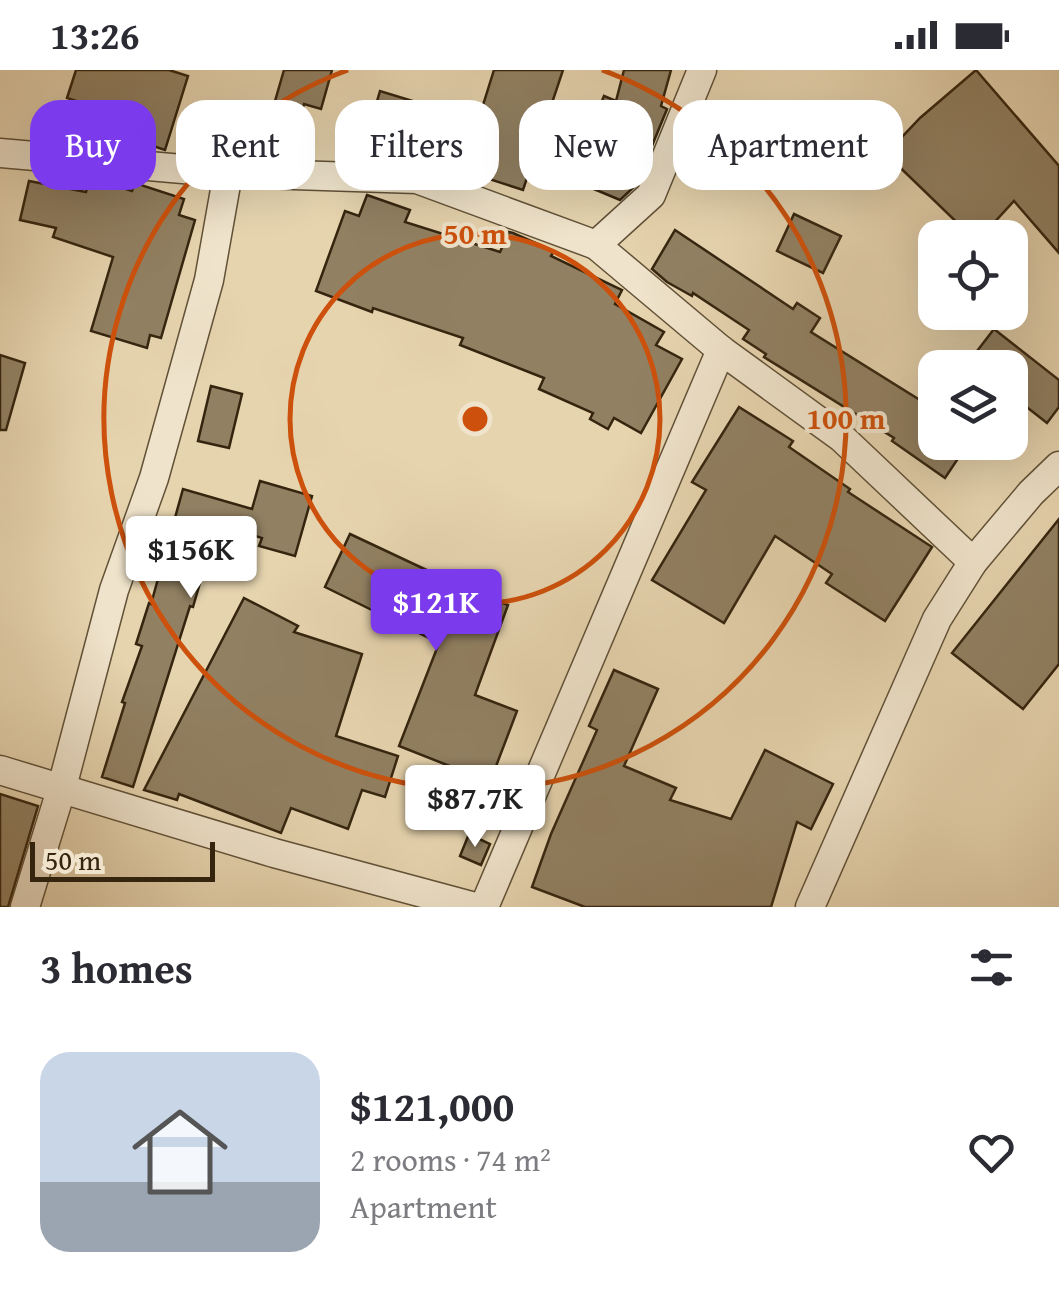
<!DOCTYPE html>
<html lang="en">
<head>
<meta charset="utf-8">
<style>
  body { margin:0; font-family:"Gentium Book Plus",serif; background:#f7f7f7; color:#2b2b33; height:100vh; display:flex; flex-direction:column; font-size:38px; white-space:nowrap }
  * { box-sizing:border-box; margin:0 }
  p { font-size:32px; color:#7c7c81 }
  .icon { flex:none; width:55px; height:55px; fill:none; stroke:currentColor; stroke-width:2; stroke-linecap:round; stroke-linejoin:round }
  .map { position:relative; height:837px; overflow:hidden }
  .details { display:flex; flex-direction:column; background:#fff; flex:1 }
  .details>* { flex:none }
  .top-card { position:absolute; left:30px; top:30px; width:1000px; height:90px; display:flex; gap:20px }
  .fabs { position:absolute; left:918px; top:150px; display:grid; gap:20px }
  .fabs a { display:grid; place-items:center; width:110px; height:110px; border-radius:20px; background:#fff; box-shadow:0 10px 40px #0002; font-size:50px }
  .scale { position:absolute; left:30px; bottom:25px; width:185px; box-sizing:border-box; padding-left:10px; border:5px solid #35250f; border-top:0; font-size:28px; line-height:35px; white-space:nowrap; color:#35250f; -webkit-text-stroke:8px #efe3cb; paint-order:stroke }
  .price { position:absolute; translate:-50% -85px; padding:0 22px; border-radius:10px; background:#fff; color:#222; font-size:32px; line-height:65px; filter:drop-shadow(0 2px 5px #0008) }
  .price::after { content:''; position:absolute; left:50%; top:60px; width:30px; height:22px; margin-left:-15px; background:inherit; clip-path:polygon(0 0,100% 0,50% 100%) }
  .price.on { background:#7c3aed; color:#fff }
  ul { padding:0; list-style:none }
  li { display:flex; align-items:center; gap:30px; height:250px; padding:0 40px }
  li span { display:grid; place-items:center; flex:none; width:280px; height:200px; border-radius:30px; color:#555 }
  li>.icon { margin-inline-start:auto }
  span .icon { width:120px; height:120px; fill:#fffc; stroke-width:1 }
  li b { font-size:42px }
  h2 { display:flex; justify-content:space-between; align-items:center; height:120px; padding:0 40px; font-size:42px }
  .tag { padding:0 35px; border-radius:30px; background:#fff; box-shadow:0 10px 40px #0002; font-size:35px; line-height:90px }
  .tag.on { background:#7c3aed; color:#fff }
  .status { display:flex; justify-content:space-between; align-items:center; height:70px; padding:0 50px; background:#fff; direction:ltr }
  .status svg { height:28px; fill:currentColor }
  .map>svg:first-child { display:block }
  .building { fill:#918062; stroke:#35250f; stroke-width:2.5 }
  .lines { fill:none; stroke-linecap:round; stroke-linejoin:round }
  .minor-casing { stroke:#615137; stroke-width:31 }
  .minor { stroke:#efe3cb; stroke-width:28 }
  .ring { fill:none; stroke:#cd510c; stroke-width:5 }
  .centre { fill:#cd510c; stroke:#efe3cb; stroke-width:5 }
  .ring-label { font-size:30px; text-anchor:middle; font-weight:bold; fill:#cd510c; stroke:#efe3cb; stroke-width:8; stroke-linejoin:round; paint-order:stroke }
</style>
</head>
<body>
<div class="status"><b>13:26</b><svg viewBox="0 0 49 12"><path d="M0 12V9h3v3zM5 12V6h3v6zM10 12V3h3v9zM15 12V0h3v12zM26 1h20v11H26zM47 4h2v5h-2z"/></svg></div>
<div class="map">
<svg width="1059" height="837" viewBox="0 0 1059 837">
  <rect width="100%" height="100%" fill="#e6d4af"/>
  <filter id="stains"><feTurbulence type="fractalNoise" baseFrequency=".002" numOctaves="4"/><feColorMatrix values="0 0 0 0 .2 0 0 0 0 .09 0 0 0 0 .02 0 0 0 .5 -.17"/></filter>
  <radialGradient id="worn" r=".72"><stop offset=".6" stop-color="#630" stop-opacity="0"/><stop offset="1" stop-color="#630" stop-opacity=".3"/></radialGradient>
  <g class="building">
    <path d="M76 0H169L188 6 165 80 128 68 134 50 67 28Z"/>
    <path d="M284 0H332L321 39 304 34 298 54 271 45Z"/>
    <path d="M494 0H563L523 120 366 69 380 21 478 51Z"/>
    <path d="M624 0H671L661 36 667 39 636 115 620 130 570 109 604 26 616 31Z"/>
    <path d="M976 0 1059 96V183L1014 131 980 168H973L886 84 920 48Z"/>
    <path d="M806 33 834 43 811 109 771 95 788 47 800 51Z"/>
    <path d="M348 51 368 57 358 90 338 86Z"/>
    <path d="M90 108 132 121 135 113 184 129 179 145 195 150 161 268 150 265 147 278 91 261 113 187 53 167 56 158 20 150 29 111 86 122Z"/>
    <path d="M367 125 410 140 405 152 500 182 509 162 513 163 554 181 551 186 622 220 615 234 664 262 656 275 682 289 641 363 614 348 608 359 590 349 593 343 539 319 544 308 460 275 463 268 373 238 372 242 316 221 345 141 359 146Z"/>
    <path d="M794 144 841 166 823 203 777 181Z"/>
    <path d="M675 160 793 239 797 233 820 248 811 262 920 330 922 327 935 335V372H969L945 408 892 371 894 368 764 287 766 284 743 269 749 260 693 223 692 226 667 212 652 199Z"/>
    <path d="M994 259 1059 310V337L1047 353 1010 324V298H964Z"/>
    <path d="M0 285 25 293 6 360H0Z"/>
    <path d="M211 316 242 324 229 378 198 371Z"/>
    <path d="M739 337 793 371 789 377 850 419 848 422 932 477 885 551 826 513 832 504 775 466 724 553 652 510 706 420 692 412Z"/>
    <path d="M260 411 312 426 295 486 259 476 262 468 217 454 193 537 190 536 133 717 102 707 125 633 122 632 142 576 136 574 149 533 151 534 183 419 252 439Z"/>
    <path d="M1059 449V594L1023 639 952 583Z"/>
    <path d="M350 464 433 503 432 506 508 535 475 625 517 641 490 712 399 676 439 573 325 517Z"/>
    <path d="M244 528 298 556 294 562 362 584 336 666 398 686 385 727 362 720 348 759 291 738 281 763 179 724 177 730 144 720Z"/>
    <path d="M614 600 658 619 624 696 676 718 670 730 731 749 765 680 833 714 811 759 797 752 771 837H585L532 817 551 764 597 660 589 656Z"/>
    <path d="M0 724 38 736 8 837H0Z"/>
    <path d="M469 764 490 774 481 795 460 786Z"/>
  </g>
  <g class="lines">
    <defs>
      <g id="minor">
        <path d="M0 83 228 103 417 109 596 175 721 280 842 368 973 492"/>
        <path d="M596 175 651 125 702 0"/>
        <path d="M0 700 274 783 475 837"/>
        <path d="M25 837 62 717 114 520 154 408 209 210 228 103"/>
        <path d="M484 837 721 280"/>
        <path d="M810 837 937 549 973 492 1031 423 1059 396"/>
      </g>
    </defs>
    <use href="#minor" class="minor-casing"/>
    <use href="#minor" class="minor"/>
  </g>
  <g class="ring">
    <circle cx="475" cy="349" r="185"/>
    <path d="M602 0A371 371 0 1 1 348 0"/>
  </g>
  <circle cx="475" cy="349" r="15" class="centre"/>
  <g class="ring-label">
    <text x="475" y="174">50 m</text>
    <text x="846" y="359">100 m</text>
  </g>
  <rect width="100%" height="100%" filter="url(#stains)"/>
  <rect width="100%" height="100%" fill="url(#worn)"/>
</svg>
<div class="fabs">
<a><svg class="icon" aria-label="locate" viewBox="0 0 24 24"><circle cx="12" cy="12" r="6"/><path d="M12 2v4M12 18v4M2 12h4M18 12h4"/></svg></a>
<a><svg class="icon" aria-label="layers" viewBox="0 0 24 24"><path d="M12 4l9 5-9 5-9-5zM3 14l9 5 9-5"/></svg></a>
</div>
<div class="scale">50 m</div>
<b class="price" style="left:191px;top:531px">$156K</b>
<b class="price on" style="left:436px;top:584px">$121K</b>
<b class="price" style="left:475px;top:780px">$87.7K</b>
<div class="top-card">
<a class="tag on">Buy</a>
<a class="tag">Rent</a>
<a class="tag">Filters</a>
<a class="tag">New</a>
<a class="tag">Apartment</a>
</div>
</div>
<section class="details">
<h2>3 homes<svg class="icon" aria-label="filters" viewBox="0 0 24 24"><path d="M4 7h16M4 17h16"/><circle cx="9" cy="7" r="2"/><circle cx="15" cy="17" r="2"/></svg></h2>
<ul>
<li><span style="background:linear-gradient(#c9d6e8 65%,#9aa5b1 0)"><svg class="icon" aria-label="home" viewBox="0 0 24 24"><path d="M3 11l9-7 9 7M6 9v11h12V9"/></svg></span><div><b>$121,000</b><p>2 rooms · 74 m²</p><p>Apartment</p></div><svg class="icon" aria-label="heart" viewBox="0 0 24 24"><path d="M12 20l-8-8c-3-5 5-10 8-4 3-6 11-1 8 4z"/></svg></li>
</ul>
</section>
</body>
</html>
